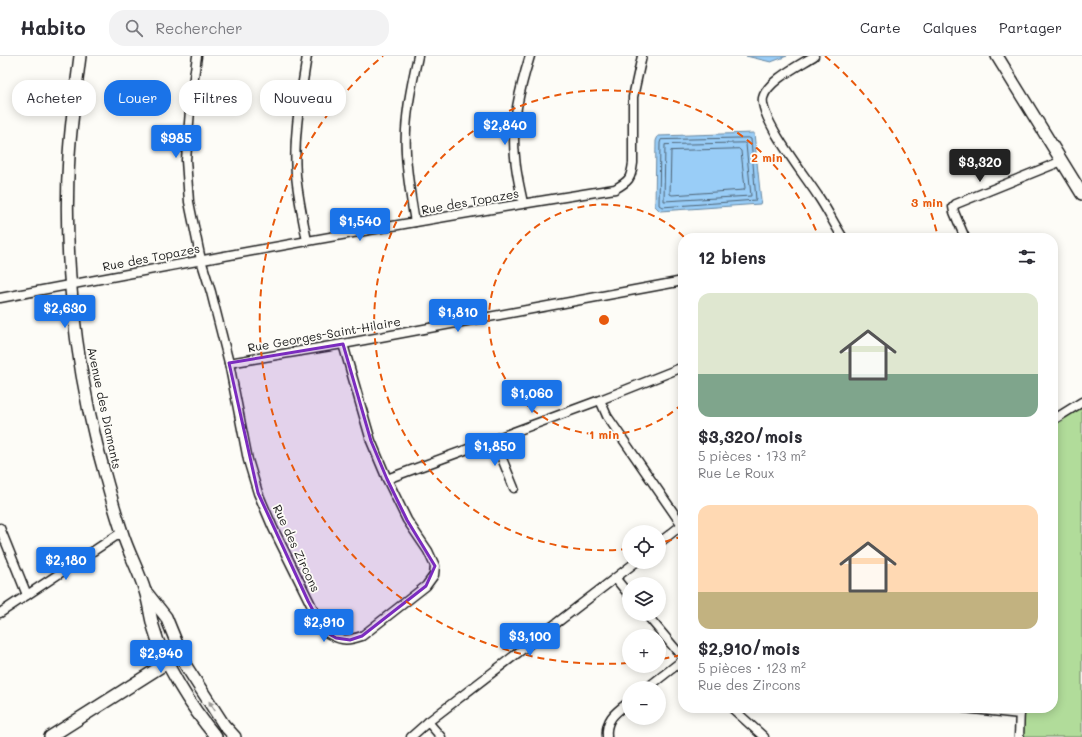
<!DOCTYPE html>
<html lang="fr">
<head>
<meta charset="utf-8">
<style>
  body { margin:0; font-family:Mali,sans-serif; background:#f2f2f3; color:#2b2b33; height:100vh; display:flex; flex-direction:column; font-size:15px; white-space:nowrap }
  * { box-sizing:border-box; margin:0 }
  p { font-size:13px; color:#7c7c81 }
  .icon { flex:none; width:22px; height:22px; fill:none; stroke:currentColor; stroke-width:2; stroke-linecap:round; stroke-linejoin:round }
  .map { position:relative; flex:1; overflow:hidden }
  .drawer { position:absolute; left:678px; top:177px; width:380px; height:480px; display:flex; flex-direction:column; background:#fff; border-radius:16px; box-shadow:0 2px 10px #0003 }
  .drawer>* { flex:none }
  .hud { position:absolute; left:12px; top:24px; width:380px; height:36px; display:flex; gap:8px }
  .fabs { position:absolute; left:622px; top:469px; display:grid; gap:8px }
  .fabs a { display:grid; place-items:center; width:44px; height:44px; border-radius:50%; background:#fff; box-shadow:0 2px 10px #0003; font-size:20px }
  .price { position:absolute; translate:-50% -34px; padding:0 9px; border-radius:4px; background:#1a73e8; color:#fff; font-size:13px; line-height:26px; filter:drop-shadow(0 1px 2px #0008) }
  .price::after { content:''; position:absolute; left:50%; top:24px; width:12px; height:9px; margin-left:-6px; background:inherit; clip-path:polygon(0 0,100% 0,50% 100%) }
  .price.active { background:#222; color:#fff }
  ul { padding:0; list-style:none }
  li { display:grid; align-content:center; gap:8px; height:212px; padding:0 20px }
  li span { display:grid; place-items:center; height:124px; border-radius:12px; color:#555 }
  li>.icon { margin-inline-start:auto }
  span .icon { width:72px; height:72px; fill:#fffc; stroke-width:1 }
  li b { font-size:17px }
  h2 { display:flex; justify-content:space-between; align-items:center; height:48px; padding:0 20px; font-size:17px }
  .tag { padding:0 14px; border-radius:16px; background:#fff; box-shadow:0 2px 10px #0003; font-size:14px; line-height:36px }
  .tag.active { background:#1a73e8; color:#fff }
  header { display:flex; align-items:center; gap:24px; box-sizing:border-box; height:56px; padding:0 20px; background:#fff; border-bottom:1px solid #e1e1e2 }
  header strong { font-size:19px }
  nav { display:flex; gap:22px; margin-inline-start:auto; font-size:14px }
  .search { width:280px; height:36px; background:#f2f2f3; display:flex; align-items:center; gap:10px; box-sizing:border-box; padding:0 14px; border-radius:16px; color:#7c7c81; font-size:15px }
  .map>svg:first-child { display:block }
  .green { fill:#b1dc9a; stroke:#667c5b }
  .water { fill:#99cdf7; stroke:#67869f }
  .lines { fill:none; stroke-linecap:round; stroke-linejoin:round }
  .shore { stroke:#4e6374; stroke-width:1 }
  .street-casing { stroke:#1c1c1c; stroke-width:11 }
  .secondary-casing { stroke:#1c1c1c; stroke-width:14 }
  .street { stroke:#fdfcf7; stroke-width:8 }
  .secondary { stroke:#fdfcf7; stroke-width:11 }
  .oneway { fill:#989794 }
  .marked { fill:#7b2cbf; fill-opacity:0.2; stroke:#7b2cbf; stroke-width:3; stroke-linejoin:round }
  .ring { fill:none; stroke:#e8590c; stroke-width:2; stroke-dasharray:7 5 }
  .labels { text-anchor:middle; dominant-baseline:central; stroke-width:3.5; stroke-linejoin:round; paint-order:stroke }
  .street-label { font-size:12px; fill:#1c1c1c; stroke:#fdfcf7 }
  .centre { fill:#e8590c; stroke:#fdfcf7; stroke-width:2 }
  .ring-label { font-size:12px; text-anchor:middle; font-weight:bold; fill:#e8590c; stroke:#fdfcf7; stroke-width:3.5; stroke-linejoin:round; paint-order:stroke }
</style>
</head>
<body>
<header>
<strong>Habito</strong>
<div class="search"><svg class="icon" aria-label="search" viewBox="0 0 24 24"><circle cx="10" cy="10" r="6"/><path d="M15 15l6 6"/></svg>Rechercher</div>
<nav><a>Carte</a><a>Calques</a><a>Partager</a></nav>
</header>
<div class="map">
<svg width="1082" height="681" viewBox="0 0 1082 681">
  <rect width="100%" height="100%" fill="#fdfcf7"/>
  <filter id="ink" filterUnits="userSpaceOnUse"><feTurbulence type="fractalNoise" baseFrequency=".025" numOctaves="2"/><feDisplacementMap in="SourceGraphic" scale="8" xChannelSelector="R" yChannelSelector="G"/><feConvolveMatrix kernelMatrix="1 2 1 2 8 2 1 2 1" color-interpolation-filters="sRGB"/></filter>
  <g filter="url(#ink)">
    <path class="green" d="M1082 346V681H1019L1020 652H1053V364Z"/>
    <g class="water">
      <path d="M746 0H787L771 6Z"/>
      <path d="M754 77 761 145 760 148 660 155 655 150 656 85 658 80Z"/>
    </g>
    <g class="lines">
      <g class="shore">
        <path d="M749 82 751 83 756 144 662 151 659 149 660 87 661 84Z"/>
        <path d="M744 87 746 88 751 140 664 145 665 89Z"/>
        <path d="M739 93 741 95 745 132 744 134 672 139 670 138 671 95Z"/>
      </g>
      <defs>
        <g id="street">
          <path d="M197 0 191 42 186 104 189 146 201 204 211 236 229 307 248 404 258 437 273 472 324 575C339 584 345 586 362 580L426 530 434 519 435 510 428 495 407 464 387 423 371 385 343 288"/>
          <path d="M814 0C800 9 767 25 763 42 759 62 806 121 818 140 827 153 834 168 843 182"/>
          <path d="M523 147C520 132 516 117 515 101 511 67 520 32 530 0"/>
          <path d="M415 166C411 143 407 120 406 97 404 65 411 31 418 0"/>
          <path d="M965 182 954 156 953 151 956 148 1062 105"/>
          <path d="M307 185C303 163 298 141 296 119 293 79 301 39 307 0"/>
          <path d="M0 242C205 203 410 165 615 133 629 125 631 123 633 107V41L642 0"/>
          <path d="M229 307 343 288 683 225"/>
          <path d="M600 344 607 360 682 469"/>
          <path d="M1053 364 1082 346"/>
          <path d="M494 383 514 432"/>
          <path d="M387 423 600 344 683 311"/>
          <path d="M0 472 27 539"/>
          <path d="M659 487 683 468"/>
          <path d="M616 523 629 539"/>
          <path d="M0 557 122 476"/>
          <path d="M646 558 683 602"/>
          <path d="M647 632 683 604"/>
          <path d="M732 652 764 681"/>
          <path d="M964 652 1020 658"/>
          <path d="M428 666 441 681"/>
          <path d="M411 681 428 666 636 506"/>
          <path d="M607 681C605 663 616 656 629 646"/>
          <path d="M1019 681 1020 652"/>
        </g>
        <g id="secondary">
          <path d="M80 0C76 33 71 66 69 99 63 194 74 298 97 390 105 418 112 447 122 476 128 496 139 515 145 535 149 547 150 559 153 570 164 609 191 651 216 681"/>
          <path d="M997 0 1082 138"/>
          <path d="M147 537 166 561 186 610 224 669 235 681"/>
          <path d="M50 681 173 603"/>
        </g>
      </defs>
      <use href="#street" class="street-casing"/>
      <use href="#secondary" class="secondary-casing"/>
      <use href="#street" class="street"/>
      <use href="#secondary" class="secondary"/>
    </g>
    <defs><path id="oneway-solid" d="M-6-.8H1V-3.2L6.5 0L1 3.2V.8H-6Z"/></defs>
    <use class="oneway" href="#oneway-solid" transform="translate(212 650) rotate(-123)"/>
  </g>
  <path class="marked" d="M343 288 371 385 387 423 407 464 435 510 426 530 362 580 350 584 336 582 324 575 308 545 258 437 229 307Z"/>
  <g class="ring">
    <path d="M682 348A115 115 0 1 1 685 182"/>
    <path d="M683 480A230 230 0 0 1 660 487M628 493A230 230 0 1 1 819 182"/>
    <path d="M681 599A344 344 0 0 1 661 603M628 607A344 344 0 0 1 383 0M825 0A344 344 0 0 1 938 181"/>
  </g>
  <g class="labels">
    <g class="street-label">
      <text transform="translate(470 145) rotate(-10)">Rue des Topazes</text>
      <text transform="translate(151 201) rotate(-11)">Rue des Topazes</text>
      <text transform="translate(324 278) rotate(-10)">Rue Georges-Saint-Hilaire</text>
      <text transform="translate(105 352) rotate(78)">Avenue des Diamants</text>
      <text transform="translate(297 492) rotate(65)">Rue des Zircons</text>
    </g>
  </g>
  <circle cx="604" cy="264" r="6" class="centre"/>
  <g class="ring-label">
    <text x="767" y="106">2 min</text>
    <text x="927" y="151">3 min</text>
    <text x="604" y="383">1 min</text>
  </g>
</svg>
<div class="fabs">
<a><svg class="icon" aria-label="locate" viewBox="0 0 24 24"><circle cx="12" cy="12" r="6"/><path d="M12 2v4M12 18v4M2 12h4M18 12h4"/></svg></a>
<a><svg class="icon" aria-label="layers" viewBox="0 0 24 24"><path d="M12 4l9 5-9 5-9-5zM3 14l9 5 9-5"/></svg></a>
<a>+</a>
<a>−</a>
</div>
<b class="price" style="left:505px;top:90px">$2,840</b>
<b class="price" style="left:176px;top:103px">$985</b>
<b class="price active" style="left:980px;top:127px">$3,320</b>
<b class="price" style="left:360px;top:186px">$1,540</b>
<b class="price" style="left:65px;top:273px">$2,630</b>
<b class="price" style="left:458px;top:277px">$1,810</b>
<b class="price" style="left:532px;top:358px">$1,060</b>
<b class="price" style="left:495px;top:411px">$1,850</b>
<b class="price" style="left:66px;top:525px">$2,180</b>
<b class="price" style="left:324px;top:587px">$2,910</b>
<b class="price" style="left:530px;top:601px">$3,100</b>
<b class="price" style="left:161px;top:618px">$2,940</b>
<div class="hud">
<a class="tag">Acheter</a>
<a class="tag active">Louer</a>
<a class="tag">Filtres</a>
<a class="tag">Nouveau</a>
</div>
<section class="drawer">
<h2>12 biens<svg class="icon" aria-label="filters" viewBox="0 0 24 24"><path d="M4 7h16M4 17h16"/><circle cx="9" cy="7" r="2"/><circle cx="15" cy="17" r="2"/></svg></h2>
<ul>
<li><span style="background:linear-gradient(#dfe7d0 65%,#7fa58c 0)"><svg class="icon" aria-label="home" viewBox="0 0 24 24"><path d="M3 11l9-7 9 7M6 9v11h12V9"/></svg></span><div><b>$3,320/mois</b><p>5 pièces · 173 m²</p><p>Rue Le Roux</p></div></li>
<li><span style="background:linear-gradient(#ffd9b3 70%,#c2b280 0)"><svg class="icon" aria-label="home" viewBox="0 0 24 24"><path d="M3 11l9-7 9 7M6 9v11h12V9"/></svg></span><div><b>$2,910/mois</b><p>5 pièces · 123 m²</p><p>Rue des Zircons</p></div></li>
</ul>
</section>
</div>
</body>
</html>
